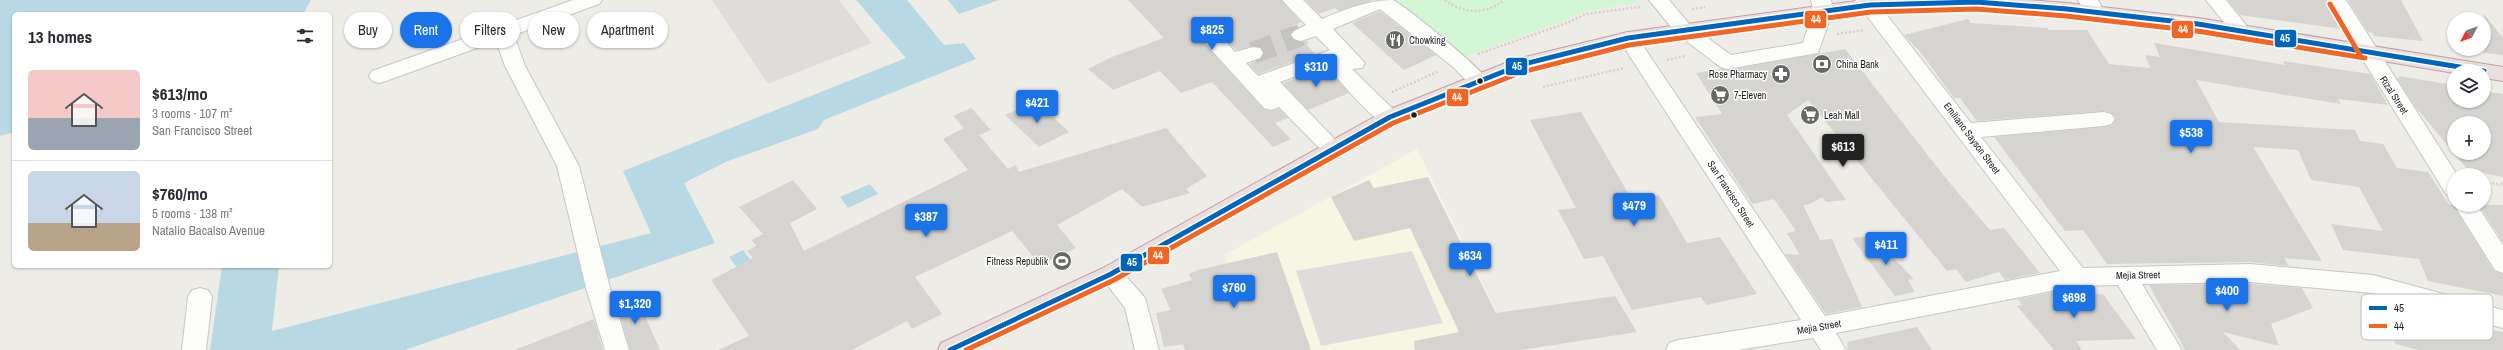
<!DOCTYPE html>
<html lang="en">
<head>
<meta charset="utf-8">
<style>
  body { margin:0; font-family:"Archivo Narrow",sans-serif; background:#f7f7f7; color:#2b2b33; height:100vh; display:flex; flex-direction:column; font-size:15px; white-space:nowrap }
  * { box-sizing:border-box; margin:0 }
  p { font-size:13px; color:#7c7c81 }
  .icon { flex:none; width:22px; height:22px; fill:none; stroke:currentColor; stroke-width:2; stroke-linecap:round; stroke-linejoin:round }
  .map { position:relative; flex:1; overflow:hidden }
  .sheet { position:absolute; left:12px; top:12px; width:320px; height:256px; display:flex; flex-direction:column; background:#fff; border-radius:6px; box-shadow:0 1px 3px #0004 }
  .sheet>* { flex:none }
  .banner { position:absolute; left:344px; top:12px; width:380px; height:36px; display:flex; gap:8px }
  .needle { width:26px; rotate:229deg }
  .tools { position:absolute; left:2447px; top:12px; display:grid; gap:8px }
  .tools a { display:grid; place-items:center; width:44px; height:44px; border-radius:50%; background:#fff; box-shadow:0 1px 3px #0004; font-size:20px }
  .price { position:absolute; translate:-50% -34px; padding:0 9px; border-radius:4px; background:#1a73e8; color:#fff; font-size:13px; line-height:26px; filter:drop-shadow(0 1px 2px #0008) }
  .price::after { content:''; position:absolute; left:50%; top:24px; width:12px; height:9px; margin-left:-6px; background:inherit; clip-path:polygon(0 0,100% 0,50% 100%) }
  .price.selected { background:#222; color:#fff }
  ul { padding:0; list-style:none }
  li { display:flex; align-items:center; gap:12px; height:100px; padding:0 16px }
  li+li { border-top:1px solid #e1e1e2 }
  li span { display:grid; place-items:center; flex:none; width:112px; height:80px; border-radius:6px; color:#555 }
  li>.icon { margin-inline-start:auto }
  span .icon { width:48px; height:48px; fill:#fffc; stroke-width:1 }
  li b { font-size:17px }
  h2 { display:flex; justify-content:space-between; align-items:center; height:48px; padding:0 16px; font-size:17px }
  .tag { padding:0 14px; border-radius:18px; background:#fff; box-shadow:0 1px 3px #0004; font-size:14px; line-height:36px }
  .tag.selected { background:#1a73e8; color:#fff }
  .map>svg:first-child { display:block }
  .education { fill:#f6f6e3 }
  .park { fill:#d3f6d5 }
  .parking { fill:#dedddb }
  .water { fill:#b8d8e4 }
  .building { fill:#d6d4d0; fill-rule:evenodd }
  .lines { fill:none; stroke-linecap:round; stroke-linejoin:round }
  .minor-tunnel { stroke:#c4c3bf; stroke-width:22; stroke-dasharray:22 11; stroke-linecap:butt }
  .minor-casing { stroke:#c6c6c3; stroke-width:2 }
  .highway-casing { stroke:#c59ca6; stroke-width:2 }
  .path { stroke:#dbcdca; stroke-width:2.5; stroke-dasharray:2 2; stroke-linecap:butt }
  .minor { fill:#fcfcfb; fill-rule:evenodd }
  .highway { fill:#ebdedf; fill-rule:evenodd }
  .bus-1-casing { stroke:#fff; stroke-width:8 }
  .bus-2-casing { stroke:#fff; stroke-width:8 }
  .bus-1 { stroke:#0065bd; stroke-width:5 }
  .bus-2 { stroke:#f26522; stroke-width:5 }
  .bus-dot { fill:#1f1f1f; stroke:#fff; stroke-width:1.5 }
  .labels { text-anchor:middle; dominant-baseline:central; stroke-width:3; stroke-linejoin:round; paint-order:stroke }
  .poi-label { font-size:10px; fill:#1f1f1f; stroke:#fff; text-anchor:start }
  .street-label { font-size:10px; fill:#1f1f1f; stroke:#fff }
  .key { fill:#fff; stroke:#bcbcbc; stroke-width:1 }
  .key-label { font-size:11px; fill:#1f1f1f }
  .line-badge { stroke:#fff; stroke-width:1.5 }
  .badge-label { font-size:11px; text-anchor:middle; font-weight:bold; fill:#fff }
</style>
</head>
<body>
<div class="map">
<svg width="2503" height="350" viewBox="0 0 2503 350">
  <rect width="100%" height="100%" fill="#edece7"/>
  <path class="education" d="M1417 149 1515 350H1260L1224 255Z"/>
  <path class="park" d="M1388 0H1636L1638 2 1584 12 1564 21 1460 58Z"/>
  <g class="parking">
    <path d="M712 0H839L872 43 768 84Z"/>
    <path d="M1412 251 1443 323 1321 346 1296 271Z"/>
  </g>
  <g class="water">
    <path d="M0 0H311L303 14H14V132L0 136Z"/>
    <path d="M856 0H907L944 45 964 43 976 59 824 120 818 129 728 161 684 183 715 243 405 350H210L222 266H279L272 331 651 233 623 171 906 58Z"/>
    <path d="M948 0H999L959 14Z"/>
    <path d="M870 184 878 194 848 208 840 197Z"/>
    <path d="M743 250 762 275 748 282 729 257Z"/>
  </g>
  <g class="building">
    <path d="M1128 0H1281L1301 22 1292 26 1295 29 1290 36 1294 40 1301 42 1307 41 1309 43 1306 44 1315 54 1258 74 1249 64 1261 59 1264 52 1260 47 1253 46 1236 50 1220 33 1210 27H1198L1194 32 1263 109 1271 111 1279 109 1288 118 1275 123 1291 139 1273 147 1212 82 1181 93 1160 71 1113 90 1088 69 1112 57 1164 38Z"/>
    <path d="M1305 0H1373L1339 11 1335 8 1319 14Z"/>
    <path d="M2228 0H2325L2342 29 2240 15Z"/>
    <path d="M2348 0H2401L2423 41 2374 36 2373 33 2368 32Z"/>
    <path d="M1380 11 1436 55 1404 70 1352 23Z"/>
    <path d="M2484 14 2503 38V55L2484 53Z"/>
    <path d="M1968 19 1971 23 2048 28 2049 30H2087L2109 64 2150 68 2145 55 2160 57 2154 43 2285 65 2283 61 2370 74 2388 105 2338 99 2341 104 2196 80 2219 122 2355 130 2360 141 2383 144 2397 168 2428 172 2449 205H2453L2494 271 2503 274V296L2428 281 2419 259 2343 250 2331 224 2383 231 2359 187 2311 180 2298 150 2253 147 2322 261 2284 258 2289 266 2250 262 2107 264 2083 230 2065 231 1994 137 2104 127 2112 125 2116 118 2111 113 2104 111 1977 121 1960 98H1954L1922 54 1904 35Z"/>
    <path d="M1845 49 1948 181 1990 230 2004 228 2040 273 2005 280 1999 272 1966 282 1956 269 1947 271 1808 100 1787 115 1846 200 1826 202 1822 197 1810 204 1803 205 1820 240 1832 239 1862 307 1826 314 1785 254 1800 255 1787 233 1796 231 1774 199 1752 204 1695 117 1722 114 1696 73 1720 69 1727 70Z"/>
    <path d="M1326 67 1349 93 1308 110 1283 83Z"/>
    <path d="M2398 76 2454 85V101H2484V91L2503 94V177L2468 170 2414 105 2397 78H2400ZM2454 123H2484V153H2454Z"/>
    <path d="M1036 101 1069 132 1039 147 1005 115Z"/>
    <path d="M971 108 991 130 979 135 1008 169 1016 165 1019 172 1166 128 1207 176 1186 189 1190 193 1142 207 1122 189 1057 225 1076 248 1040 265 1012 231 915 277 942 314 912 329 907 321 852 350H718L749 336 711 280 753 258 747 251 756 246 752 240 763 234 739 207 793 180 817 209 790 223 804 251 968 170 943 139 964 128 953 116Z"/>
    <path d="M1581 112 1632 200 1659 195 1687 243 1720 237 1757 294 1706 305 1701 297 1632 310 1603 256 1584 259 1558 210 1576 208 1530 120Z"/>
    <path d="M1428 177 1496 313 1615 296 1637 332 1520 350H1415L1414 341 1459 332 1410 228 1354 241 1331 197 1369 180 1374 188Z"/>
    <path d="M2479 205H2503V242Z"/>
    <path d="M1872 236 1914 279 1908 280 1915 292 1895 296 1852 238Z"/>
    <path d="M1277 252 1311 350H1185L1183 344 1164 347 1156 313 1171 310 1161 289 1192 280 1189 274 1198 270Z"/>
    <path d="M2250 284 2302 288 2313 308 2271 324 2279 346 2223 332 2240 350H2185L2149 285Z"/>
    <path d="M624 292 629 303 638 300 660 350H630L614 296Z"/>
    <path d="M2054 292 2057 295 2103 294 2136 339 2076 341 2082 350H2054L2017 306 2022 305 2018 299Z"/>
    <path d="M2388 310 2465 330 2463 326 2503 332V350H2418L2395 344Z"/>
    <path d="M594 319 603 350H517V349Z"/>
    <path d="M1917 327 1932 350H1848L1847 342Z"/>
  </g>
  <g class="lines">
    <path class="minor-tunnel" d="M1253 53 1301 35"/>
    <defs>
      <g id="minor">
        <path d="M573 0H602L599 4 514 35 525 66 579 166 610 288 629 350H605L586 288 557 166 505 66 496 41 386 81 379 83 372 81 369 76 372 71Z"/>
        <path d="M1282 0H1303L1322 19C1343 10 1368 0 1392 0 1402 2 1481 69 1488 80L1485 85 1478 87 1471 85 1453 67 1380 9 1333 29 1365 63 1362 68 1352 69 1401 117 1397 122C1392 123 1387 125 1382 122 1366 113 1339 80 1326 65L1280 82 1344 149 1341 154 1333 156 1325 154 1279 107 1271 110 1264 108 1195 32 1198 28C1215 23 1225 41 1235 52L1253 47 1260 48 1263 53 1260 58 1246 63 1258 76 1330 50 1316 36 1301 41 1294 39 1291 35 1294 31 1306 25Z"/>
        <path d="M1649 0H1669L1690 25 1731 55 1803 43 1813 10 1811 0H1831L1833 10 1818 53 1727 69 1720 67 1676 33Z"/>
        <path d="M1855 0H1875L1971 123 2104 112 2111 114 2115 119 2111 124 2104 126 1981 137 2083 268 2250 264 2373 275 2503 310V328L2373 293 2250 282 2142 284 2182 350H2157L2118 285 2077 286 1836 333 1846 350H1821L1813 338 1738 350H1666L1669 343 1678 340 1801 320 1618 38 1621 34 1628 32 1635 34 1825 316 2060 271Z"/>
        <path d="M2078 0H2098L2104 12 2101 16 2094 18 2087 16Z"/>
        <path d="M2206 0H2226L2251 31 2248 35 2241 37 2234 35Z"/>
        <path d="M2326 0H2346L2457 175H2454V196L2446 194Z"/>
        <path d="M2454 205H2477L2503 245V273L2495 270Z"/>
        <path d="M1111 265 1119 268 1145 298 1159 350H1135L1125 308 1099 274 1103 268Z"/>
        <path d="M200 288 208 290 212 297 206 350H182L188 297 192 290Z"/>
      </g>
      <path id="highway" d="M1863 0H2028L2067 3 2198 18 2503 67V81L2484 78V71L2454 73 2198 30 2067 15 1976 8 1870 11 1628 44 1526 70 1397 122 1119 280 973 350H938L941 343 1103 268 1383 112 1513 60 1628 32Z"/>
    </defs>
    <use href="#minor" class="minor-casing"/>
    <use href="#highway" class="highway-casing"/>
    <g class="path">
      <path d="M1445 0C1463 14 1486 15 1504 0"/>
      <path d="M1692 9 1705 7"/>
      <path d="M1837 34 1864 30"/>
      <path d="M1478 54 1567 23 1586 14 1640 7"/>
      <path d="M1667 60 1685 56"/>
      <path d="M1543 87 1624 68"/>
      <path d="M1392 92 1439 71"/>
      <path d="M2484 182 2503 185"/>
    </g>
    <use href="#minor" class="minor"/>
    <use href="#highway" class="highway"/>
    <defs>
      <path id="bus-1" d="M950 350 1111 274 1390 117 1520 65 1628 38 1870 5 1976 2 2067 9 2198 24 2484 71"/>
      <g id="bus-2">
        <path d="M2330 4 2360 55"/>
        <path d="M966 350 1114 280 1393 123 1522 72 1629 45 1871 12 1976 9 2066 16 2197 31 2365 58"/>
      </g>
    </defs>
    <use href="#bus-1" class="bus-1-casing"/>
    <use href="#bus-2" class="bus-2-casing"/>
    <use href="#bus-1" class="bus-1"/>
    <use href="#bus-2" class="bus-2"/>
  </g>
  <defs>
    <symbol id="restaurant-disc" viewBox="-11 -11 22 22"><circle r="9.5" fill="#676765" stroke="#fff"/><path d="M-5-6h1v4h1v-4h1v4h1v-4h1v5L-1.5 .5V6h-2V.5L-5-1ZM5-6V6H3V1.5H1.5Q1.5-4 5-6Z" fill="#fff"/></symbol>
    <symbol id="bank-disc" viewBox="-11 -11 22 22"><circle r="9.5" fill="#676765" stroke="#fff"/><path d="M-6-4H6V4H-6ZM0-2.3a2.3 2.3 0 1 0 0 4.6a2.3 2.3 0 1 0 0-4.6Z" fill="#fff"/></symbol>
    <symbol id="pharmacy-disc" viewBox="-11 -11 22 22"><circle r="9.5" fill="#676765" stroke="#fff"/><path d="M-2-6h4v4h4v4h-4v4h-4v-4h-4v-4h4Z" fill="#fff"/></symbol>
    <symbol id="supermarket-disc" viewBox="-11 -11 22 22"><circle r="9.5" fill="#676765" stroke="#fff"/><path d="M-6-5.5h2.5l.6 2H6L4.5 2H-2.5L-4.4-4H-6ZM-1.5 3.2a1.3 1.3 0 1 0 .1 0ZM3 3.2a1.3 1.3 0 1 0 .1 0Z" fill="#fff"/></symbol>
    <symbol id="stadium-disc" viewBox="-11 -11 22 22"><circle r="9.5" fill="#676765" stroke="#fff"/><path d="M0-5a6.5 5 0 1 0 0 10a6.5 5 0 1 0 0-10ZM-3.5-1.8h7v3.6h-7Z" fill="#fff"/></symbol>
  </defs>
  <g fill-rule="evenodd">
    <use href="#restaurant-disc" x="1384" y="29" width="22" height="22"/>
    <use href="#bank-disc" x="1811" y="53" width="22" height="22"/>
    <use href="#pharmacy-disc" x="1770" y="63" width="22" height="22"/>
    <use href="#supermarket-disc" x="1709" y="84" width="22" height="22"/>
    <use href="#supermarket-disc" x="1799" y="104" width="22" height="22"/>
    <use href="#stadium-disc" x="1051" y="250" width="22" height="22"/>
  </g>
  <g class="bus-dot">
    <circle cx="1480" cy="81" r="3.5"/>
    <circle cx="1414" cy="115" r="3.5"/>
  </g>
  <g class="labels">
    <g class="poi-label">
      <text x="1409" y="40">Chowking</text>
      <text x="1836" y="64">China Bank</text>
      <text x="1767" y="74" text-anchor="end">Rose Pharmacy</text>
      <text x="1734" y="95">7-Eleven</text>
      <text x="1824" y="115">Leah Mall</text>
      <text x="1048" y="261" text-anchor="end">Fitness Republik</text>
    </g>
    <g class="street-label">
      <text transform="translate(2394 95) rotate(57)">Rizal Street</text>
      <text transform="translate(1972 138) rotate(53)">Emiliano Sayson Street</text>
      <text transform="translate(1731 194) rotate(57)">San Francisco Street</text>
      <text transform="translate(2138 275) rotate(-1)">Mejia Street</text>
      <text transform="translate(1819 327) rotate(-10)">Mejia Street</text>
    </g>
  </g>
  <rect x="2361" y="294" width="132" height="46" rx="6" class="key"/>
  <rect x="2369" y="306" width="18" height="4" fill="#0065bd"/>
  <rect x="2369" y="324" width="18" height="4" fill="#f26522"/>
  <g class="key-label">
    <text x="2394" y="312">45</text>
    <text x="2394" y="330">44</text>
  </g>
  <g class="line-badge">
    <rect x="1804" y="10" width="23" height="19" rx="4" fill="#f26522"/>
    <rect x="2171" y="20" width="23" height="19" rx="4" fill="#f26522"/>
    <rect x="2274" y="29" width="23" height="19" rx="4" fill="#0065bd"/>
    <rect x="1505" y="57" width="23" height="19" rx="4" fill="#0065bd"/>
    <rect x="1446" y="88" width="23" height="19" rx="4" fill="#f26522"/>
    <rect x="1147" y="246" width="23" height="19" rx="4" fill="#f26522"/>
    <rect x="1120" y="253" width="23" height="19" rx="4" fill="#0065bd"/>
  </g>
  <g class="badge-label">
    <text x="1816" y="23">44</text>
    <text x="2183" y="33">44</text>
    <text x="2285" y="42">45</text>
    <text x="1517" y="70">45</text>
    <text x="1457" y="101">44</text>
    <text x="1158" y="259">44</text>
    <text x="1132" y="266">45</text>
  </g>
</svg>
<div class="tools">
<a><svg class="needle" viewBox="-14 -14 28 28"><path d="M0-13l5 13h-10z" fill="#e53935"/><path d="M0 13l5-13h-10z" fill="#7c7c81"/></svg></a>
<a><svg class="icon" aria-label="layers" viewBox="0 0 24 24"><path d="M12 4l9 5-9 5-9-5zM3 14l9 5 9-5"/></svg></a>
<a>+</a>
<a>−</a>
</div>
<b class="price" style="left:1212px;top:51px">$825</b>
<b class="price" style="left:1316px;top:88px">$310</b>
<b class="price" style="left:1037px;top:124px">$421</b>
<b class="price" style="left:2191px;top:154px">$538</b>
<b class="price selected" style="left:1843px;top:168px">$613</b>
<b class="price" style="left:1634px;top:227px">$479</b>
<b class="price" style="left:926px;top:238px">$387</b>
<b class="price" style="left:1886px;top:266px">$411</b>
<b class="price" style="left:1470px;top:277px">$634</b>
<b class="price" style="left:1234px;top:309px">$760</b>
<b class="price" style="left:2227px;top:312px">$400</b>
<b class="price" style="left:2074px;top:319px">$698</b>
<b class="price" style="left:635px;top:325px">$1,320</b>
<div class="banner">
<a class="tag">Buy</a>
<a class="tag selected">Rent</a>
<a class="tag">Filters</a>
<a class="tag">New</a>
<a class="tag">Apartment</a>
</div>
<section class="sheet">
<h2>13 homes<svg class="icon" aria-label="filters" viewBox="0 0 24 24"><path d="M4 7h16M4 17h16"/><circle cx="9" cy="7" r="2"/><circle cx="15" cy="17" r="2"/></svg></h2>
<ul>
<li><span style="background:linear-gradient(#f6c9c9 60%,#9aa5b1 0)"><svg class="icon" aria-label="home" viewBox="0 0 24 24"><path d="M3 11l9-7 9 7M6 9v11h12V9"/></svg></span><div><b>$613/mo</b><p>3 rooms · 107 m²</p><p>San Francisco Street</p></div></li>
<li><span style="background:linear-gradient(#c9d6e8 65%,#b9a48a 0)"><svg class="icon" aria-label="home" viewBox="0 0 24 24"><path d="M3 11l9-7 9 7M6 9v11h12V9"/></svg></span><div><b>$760/mo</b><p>5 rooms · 138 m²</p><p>Natalio Bacalso Avenue</p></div></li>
</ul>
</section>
</div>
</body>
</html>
